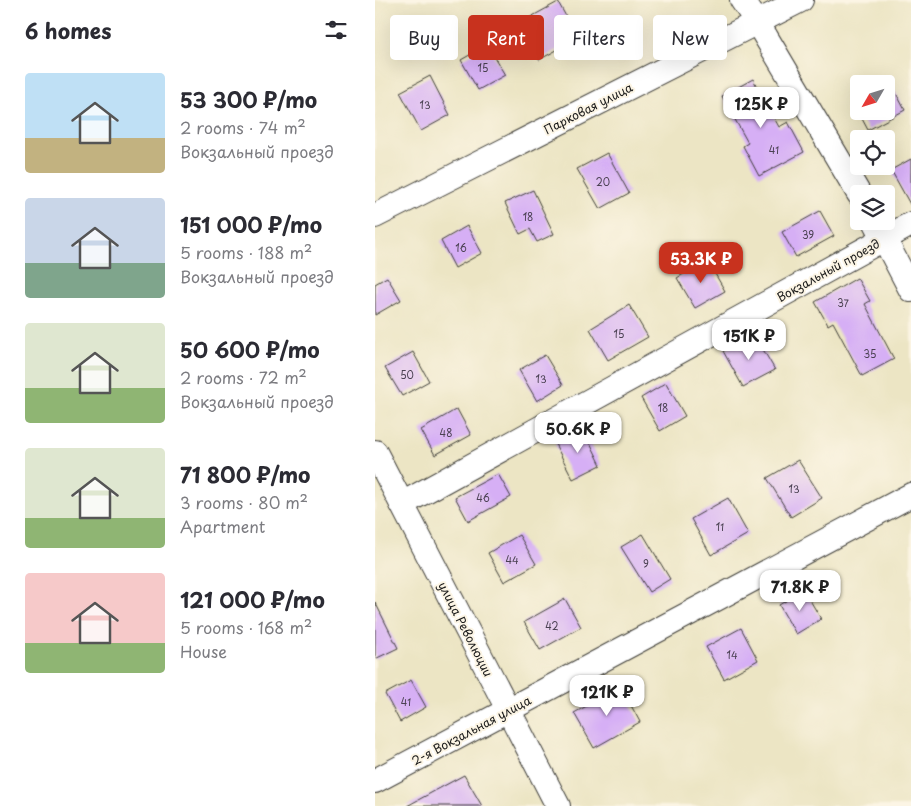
<!DOCTYPE html>
<html lang="en">
<head>
<meta charset="utf-8">
<style>
  body { margin:0; font-family:"Playpen Sans",sans-serif; background:#f2f2f3; color:#2b2b33; height:100vh; display:flex; flex-direction:column; font-size:19px; white-space:nowrap }
  * { box-sizing:border-box; margin:0 }
  p { font-size:16px; color:#7c7c81 }
  .icon { flex:none; width:28px; height:28px; fill:none; stroke:currentColor; stroke-width:2; stroke-linecap:round; stroke-linejoin:round }
  .map { position:relative; flex:1; overflow:hidden }
  .side { display:flex; flex-direction:column; background:#fff; width:375px }
  .side>* { flex:none }
  .hud { position:absolute; left:15px; top:15px; width:445px; height:45px; display:flex; gap:10px }
  .needle { width:32px; rotate:231deg }
  .buttons { position:absolute; left:475px; top:75px; display:grid; gap:10px }
  .buttons a { display:grid; place-items:center; width:45px; height:45px; border-radius:5px; background:#fff; box-shadow:0 5px 20px #0002; font-size:25px }
  .price { position:absolute; translate:-50% -42px; padding:0 11px; border-radius:10px; background:#fff; color:#222; font-size:16px; line-height:32px; filter:drop-shadow(0 1px 2px #0008) }
  .price::after { content:''; position:absolute; left:50%; top:30px; width:15px; height:11px; margin-left:-8px; background:inherit; clip-path:polygon(0 0,100% 0,50% 100%) }
  .price.active { background:#c8321e; color:#fff }
  ul { padding:0; list-style:none }
  li { display:flex; align-items:center; gap:15px; height:125px; padding:0 25px }
  li span { display:grid; place-items:center; flex:none; width:140px; height:100px; border-radius:5px; color:#555 }
  li>.icon { margin-inline-start:auto }
  span .icon { width:60px; height:60px; fill:#fffc; stroke-width:1 }
  li b { font-size:21px }
  h2 { display:flex; justify-content:space-between; align-items:center; height:60px; padding:0 25px; font-size:21px }
  .pill { padding:0 18px; border-radius:5px; background:#fff; box-shadow:0 5px 20px #0002; font-size:18px; line-height:45px }
  .pill.active { background:#c8321e; color:#fff }
  main { display:flex; flex:1; min-height:0 }
  .map>svg:first-child { display:block }
  .building { fill:#d6aff5 }
  .lines { fill:none; stroke-linecap:round; stroke-linejoin:round }
  .minor-casing { stroke:#3b3a35; stroke-width:26 }
  .minor { stroke:#fff; stroke-width:24 }
  .labels { text-anchor:middle; dominant-baseline:central; stroke-width:4; stroke-linejoin:round; paint-order:stroke }
  .number-label { font-size:10px; fill:#4a4152 }
  .street-label { font-size:12px; fill:#1c1c1c; stroke:#fcf5e5 }
</style>
</head>
<body>
<main>
<section class="side">
<h2>6 homes<svg class="icon" aria-label="filters" viewBox="0 0 24 24"><path d="M4 7h16M4 17h16"/><circle cx="9" cy="7" r="2"/><circle cx="15" cy="17" r="2"/></svg></h2>
<ul>
<li><span style="background:linear-gradient(#bfe0f5 65%,#c2b280 0)"><svg class="icon" aria-label="home" viewBox="0 0 24 24"><path d="M3 11l9-7 9 7M6 9v11h12V9"/></svg></span><div><b>53 300 ₽/mo</b><p>2 rooms · 74 m²</p><p>Вокзальный проезд</p></div></li>
<li><span style="background:linear-gradient(#c9d6e8 65%,#7fa58c 0)"><svg class="icon" aria-label="home" viewBox="0 0 24 24"><path d="M3 11l9-7 9 7M6 9v11h12V9"/></svg></span><div><b>151 000 ₽/mo</b><p>5 rooms · 188 m²</p><p>Вокзальный проезд</p></div></li>
<li><span style="background:linear-gradient(#dfe7d0 65%,#8fb573 0)"><svg class="icon" aria-label="home" viewBox="0 0 24 24"><path d="M3 11l9-7 9 7M6 9v11h12V9"/></svg></span><div><b>50 600 ₽/mo</b><p>2 rooms · 72 m²</p><p>Вокзальный проезд</p></div></li>
<li><span style="background:linear-gradient(#dfe7d0 70%,#8fb573 0)"><svg class="icon" aria-label="home" viewBox="0 0 24 24"><path d="M3 11l9-7 9 7M6 9v11h12V9"/></svg></span><div><b>71 800 ₽/mo</b><p>3 rooms · 80 m²</p><p>Apartment</p></div></li>
<li><span style="background:linear-gradient(#f6c9c9 70%,#8fb573 0)"><svg class="icon" aria-label="home" viewBox="0 0 24 24"><path d="M3 11l9-7 9 7M6 9v11h12V9"/></svg></span><div><b>121 000 ₽/mo</b><p>5 rooms · 168 m²</p><p>House</p></div></li>
</ul>
</section>
<div class="map">
<svg width="536" height="806" viewBox="0 0 536 806">
  <rect width="100%" height="100%" fill="#fcf5e5"/>
  <filter id="ink" filterUnits="userSpaceOnUse"><feTurbulence type="fractalNoise" baseFrequency=".02" numOctaves="2"/><feDisplacementMap in="SourceGraphic" scale="10" xChannelSelector="R" yChannelSelector="G"/><feConvolveMatrix kernelMatrix="1 2 1 2 8 2 1 2 1" color-interpolation-filters="sRGB"/></filter>
  <filter id="wash" filterUnits="userSpaceOnUse"><feTurbulence type="fractalNoise" baseFrequency=".0096" numOctaves="4" result="noise"/><feDisplacementMap in="SourceGraphic" scale="20" xChannelSelector="R" yChannelSelector="G"/><feGaussianBlur stdDeviation="1.12" result="paint"/><feColorMatrix in="noise" values="0 0 0 0 0 0 0 0 0 0 0 0 0 0 0 0 0 1.4 0 .05"/><feComposite in="paint" operator="in"/></filter>
  <g filter="url(#wash)">
    <rect width="100%" height="100%" fill="#ece5c4"/>
    <g id="blocks">
      <g class="building">
        <path d="M183 2 203 38 164 60 143 24Z"/>
        <path d="M112 45 130 75 103 90 86 60Z"/>
        <path d="M55 76 75 115 46 131 25 92Z"/>
        <path d="M378 79 404 127 413 122 429 152 384 176 368 146 373 143 347 96Z"/>
        <path d="M514 80 530 110 493 130 477 100 484 97V111H511V84H508Z"/>
        <path d="M232 153 254 193 225 209 202 169Z"/>
        <path d="M536 159V206L516 170Z"/>
        <path d="M158 190 179 234 162 242 155 229 145 234 130 203Z"/>
        <path d="M445 211 459 236 421 257 407 232Z"/>
        <path d="M92 226 107 253 80 268 66 241Z"/>
        <path d="M332 260 350 291 320 308 302 278Z"/>
        <path d="M12 277 26 300 0 315V284Z"/>
        <path d="M482 278 495 301 490 304 519 359 487 376 458 322 453 325 440 302Z"/>
        <path d="M254 305 273 337 233 360 215 329Z"/>
        <path d="M379 334 400 370 368 387 348 351Z"/>
        <path d="M38 352 54 381 27 396 10 368Z"/>
        <path d="M170 355 188 385 162 401 144 370Z"/>
        <path d="M291 383 310 416 285 431 266 398Z"/>
        <path d="M82 409 96 435 60 455 46 430Z"/>
        <path d="M209 430 226 465 198 479 180 444Z"/>
        <path d="M423 460 447 498 416 517 392 478Z"/>
        <path d="M123 474 136 497 93 521 80 497Z"/>
        <path d="M353 498 373 534 336 555 316 519Z"/>
        <path d="M268 534 295 579 274 592 246 547Z"/>
        <path d="M144 535 161 564 129 582 113 553Z"/>
        <path d="M429 590 446 619 421 634 404 605Z"/>
        <path d="M190 599 206 627 165 650 149 622Z"/>
        <path d="M0 602 23 648 0 659Z"/>
        <path d="M366 628 383 660 349 679 331 647Z"/>
        <path d="M36 680 51 707 25 722 10 694Z"/>
        <path d="M246 687 265 722 219 748 199 713Z"/>
        <path d="M89 775 107 806H32Z"/>
      </g>
    </g>
  </g>
  <g filter="url(#ink)">
    <use href="#blocks" fill-opacity="0" stroke="#3b3a35" stroke-width="1"/>
    <g class="lines">
      <defs>
        <g id="minor">
          <path d="M367 0 382 22 484 194"/>
          <path d="M0 216 426 0"/>
          <path d="M500 221 536 290"/>
          <path d="M0 452 183 806"/>
          <path d="M27 504 536 224"/>
          <path d="M0 781 536 495"/>
        </g>
      </defs>
      <use href="#minor" class="minor-casing"/>
      <use href="#minor" class="minor"/>
    </g>
  </g>
  <g class="labels">
    <g class="number-label">
      <text x="108" y="67">15</text>
      <text x="50" y="104">13</text>
      <text x="399" y="149">41</text>
      <text x="228" y="181">20</text>
      <text x="153" y="216">18</text>
      <text x="433" y="234">39</text>
      <text x="86" y="247">16</text>
      <text x="468" y="302">37</text>
      <text x="244" y="333">15</text>
      <text x="495" y="353">35</text>
      <text x="32" y="374">50</text>
      <text x="166" y="378">13</text>
      <text x="288" y="407">18</text>
      <text x="71" y="432">48</text>
      <text x="419" y="488">13</text>
      <text x="108" y="497">46</text>
      <text x="345" y="526">11</text>
      <text x="137" y="559">44</text>
      <text x="271" y="563">9</text>
      <text x="177" y="625">42</text>
      <text x="357" y="654">14</text>
      <text x="31" y="701">41</text>
    </g>
    <g class="street-label">
      <text transform="translate(213 108) rotate(-27)">Парковая улица</text>
      <text transform="translate(453 270) rotate(-29)">Вокзальный проезд</text>
      <text transform="translate(91 629) rotate(63)">улица Революции</text>
      <text transform="translate(96 730) rotate(-28)">2-я Вокзальная улица</text>
    </g>
  </g>
</svg>
<div class="buttons">
<a><svg class="needle" viewBox="-14 -14 28 28"><path d="M0-13l5 13h-10z" fill="#e53935"/><path d="M0 13l5-13h-10z" fill="#7c7c81"/></svg></a>
<a><svg class="icon" aria-label="locate" viewBox="0 0 24 24"><circle cx="12" cy="12" r="6"/><path d="M12 2v4M12 18v4M2 12h4M18 12h4"/></svg></a>
<a><svg class="icon" aria-label="layers" viewBox="0 0 24 24"><path d="M12 4l9 5-9 5-9-5zM3 14l9 5 9-5"/></svg></a>
</div>
<b class="price" style="left:386px;top:129px">125K ₽</b>
<b class="price active" style="left:326px;top:284px">53.3K ₽</b>
<b class="price" style="left:374px;top:361px">151K ₽</b>
<b class="price" style="left:203px;top:454px">50.6K ₽</b>
<b class="price" style="left:425px;top:612px">71.8K ₽</b>
<b class="price" style="left:232px;top:717px">121K ₽</b>
<div class="hud">
<a class="pill">Buy</a>
<a class="pill active">Rent</a>
<a class="pill">Filters</a>
<a class="pill">New</a>
</div>
</div>
</main>
</body>
</html>
